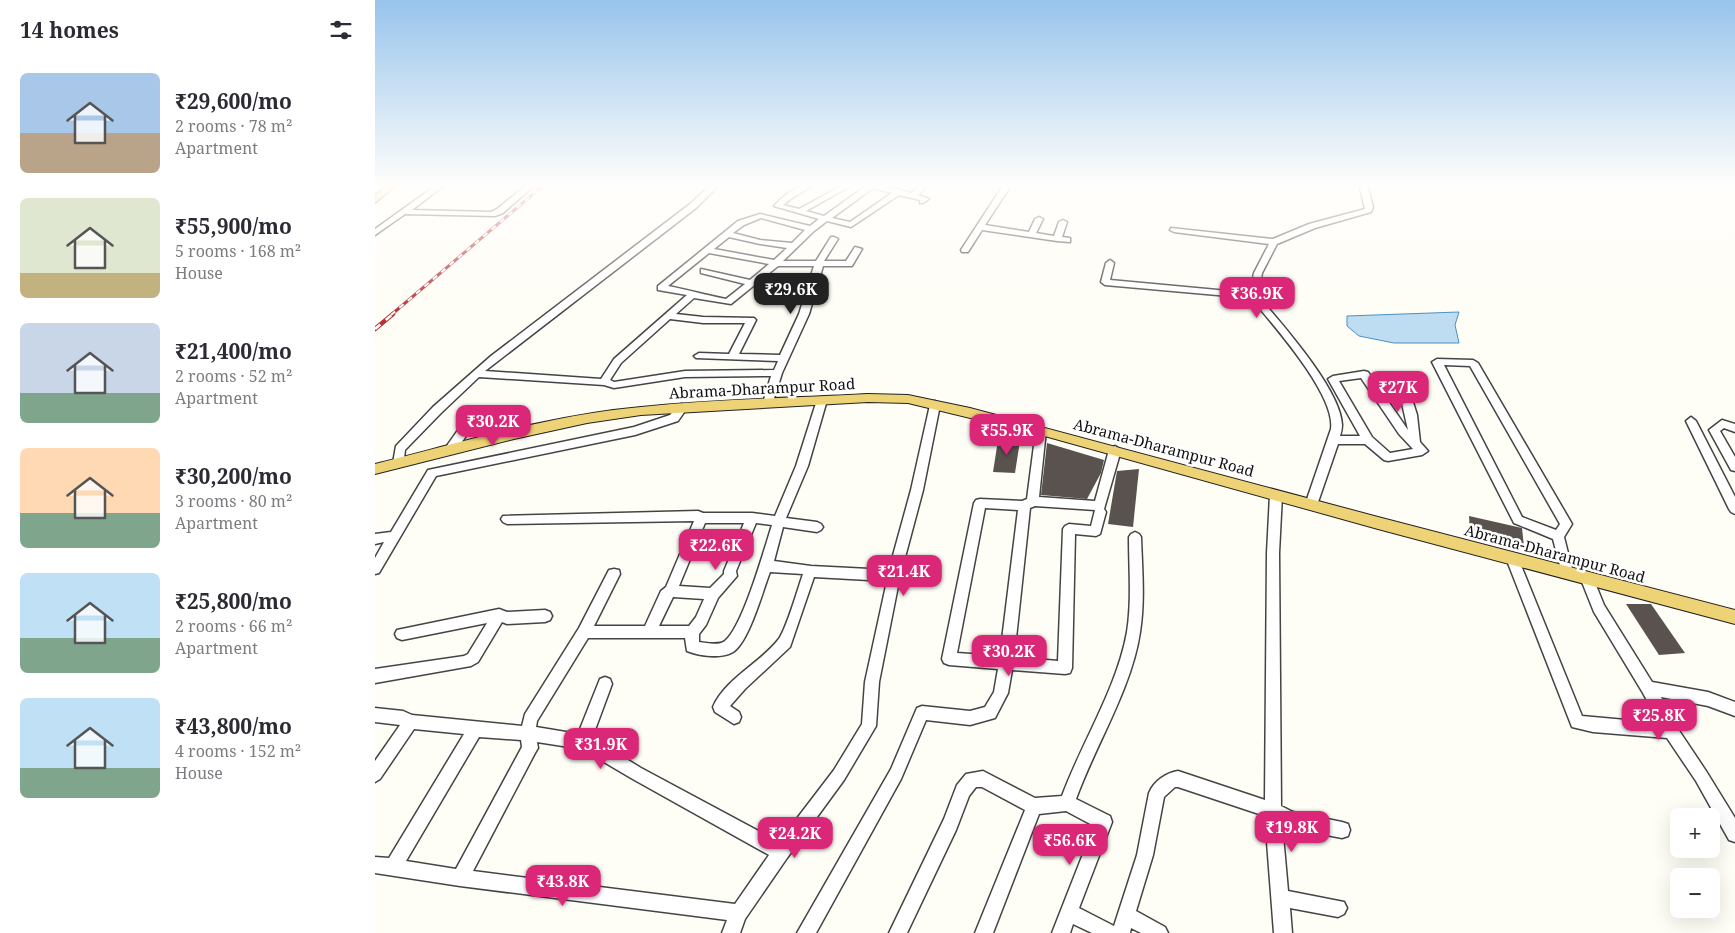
<!DOCTYPE html>
<html lang="en">
<head>
<meta charset="utf-8">
<style>
  body { margin:0; font-family:"Noto Serif",serif; background:#f2f2f3; color:#2b2b33; height:100vh; display:flex; flex-direction:column; font-size:19px; white-space:nowrap }
  * { box-sizing:border-box; margin:0 }
  p { font-size:16px; color:#7c7c81 }
  .icon { flex:none; width:28px; height:28px; fill:none; stroke:currentColor; stroke-width:2; stroke-linecap:round; stroke-linejoin:round }
  .map { position:relative; flex:1; overflow:hidden }
  .drawer { display:flex; flex-direction:column; background:#fff; width:375px }
  .drawer>* { flex:none }
  .controls { position:absolute; left:1295px; top:808px; display:grid; gap:10px }
  .controls a { display:grid; place-items:center; width:50px; height:50px; border-radius:8px; background:#fff; box-shadow:0 5px 20px #0002; font-size:25px }
  .price { position:absolute; translate:-50% -42px; padding:0 11px; border-radius:10px; background:#db2777; color:#fff; font-size:16px; line-height:32px; filter:drop-shadow(0 1px 2px #0008) }
  .price::after { content:''; position:absolute; left:50%; top:30px; width:15px; height:11px; margin-left:-8px; background:inherit; clip-path:polygon(0 0,100% 0,50% 100%) }
  .price.active { background:#222; color:#fff }
  ul { padding:0; list-style:none }
  li { display:flex; align-items:center; gap:15px; height:125px; padding:0 20px }
  li span { display:grid; place-items:center; flex:none; width:140px; height:100px; border-radius:8px; color:#555 }
  li>.icon { margin-inline-start:auto }
  span .icon { width:60px; height:60px; fill:#fffc; stroke-width:1 }
  li b { font-size:21px }
  h2 { display:flex; justify-content:space-between; align-items:center; height:60px; padding:0 20px; font-size:21px }
  main { display:flex; flex:1; min-height:0 }
  .map>svg:first-child { display:block }
  .water { fill:#beddf2; stroke:#4a91c4 }
  .building { fill:#59524e }
  .lines { fill:none; stroke-linecap:round; stroke-linejoin:round }
  .minor-casing { stroke:#444; stroke-width:3 }
  .major-casing { stroke:#222; stroke-width:2 }
  .minor { fill:#fff; fill-rule:evenodd }
  .major { fill:#eed376; fill-rule:evenodd }
  .rail-far1-casing { stroke:#b83236; stroke-width:3 }
  .rail-casing { stroke:#b83236; stroke-width:4.5 }
  .rail-far1 { stroke:#fff; stroke-width:2; stroke-dasharray:5.5; stroke-linecap:butt }
  .rail { stroke:#fff; stroke-width:2.5; stroke-dasharray:7; stroke-linecap:butt }
  .labels { text-anchor:middle; dominant-baseline:central; stroke-width:5; stroke-linejoin:round; paint-order:stroke }
  .street-label { font-size:15px; fill:#111; stroke:#fff }
</style>
</head>
<body>
<main>
<section class="drawer">
<h2>14 homes<svg class="icon" aria-label="filters" viewBox="0 0 24 24"><path d="M4 7h16M4 17h16"/><circle cx="9" cy="7" r="2"/><circle cx="15" cy="17" r="2"/></svg></h2>
<ul>
<li><span style="background:linear-gradient(#a9c7e8 60%,#b9a48a 0)"><svg class="icon" aria-label="home" viewBox="0 0 24 24"><path d="M3 11l9-7 9 7M6 9v11h12V9"/></svg></span><div><b>₹29,600/mo</b><p>2 rooms · 78 m²</p><p>Apartment</p></div></li>
<li><span style="background:linear-gradient(#dfe7d0 75%,#c2b280 0)"><svg class="icon" aria-label="home" viewBox="0 0 24 24"><path d="M3 11l9-7 9 7M6 9v11h12V9"/></svg></span><div><b>₹55,900/mo</b><p>5 rooms · 168 m²</p><p>House</p></div></li>
<li><span style="background:linear-gradient(#c9d6e8 70%,#7fa58c 0)"><svg class="icon" aria-label="home" viewBox="0 0 24 24"><path d="M3 11l9-7 9 7M6 9v11h12V9"/></svg></span><div><b>₹21,400/mo</b><p>2 rooms · 52 m²</p><p>Apartment</p></div></li>
<li><span style="background:linear-gradient(#ffd9b3 65%,#7fa58c 0)"><svg class="icon" aria-label="home" viewBox="0 0 24 24"><path d="M3 11l9-7 9 7M6 9v11h12V9"/></svg></span><div><b>₹30,200/mo</b><p>3 rooms · 80 m²</p><p>Apartment</p></div></li>
<li><span style="background:linear-gradient(#bfe0f5 65%,#7fa58c 0)"><svg class="icon" aria-label="home" viewBox="0 0 24 24"><path d="M3 11l9-7 9 7M6 9v11h12V9"/></svg></span><div><b>₹25,800/mo</b><p>2 rooms · 66 m²</p><p>Apartment</p></div></li>
<li><span style="background:linear-gradient(#bfe0f5 70%,#7fa58c 0)"><svg class="icon" aria-label="home" viewBox="0 0 24 24"><path d="M3 11l9-7 9 7M6 9v11h12V9"/></svg></span><div><b>₹43,800/mo</b><p>4 rooms · 152 m²</p><p>House</p></div></li>
</ul>
</section>
<div class="map">
<svg width="1360" height="933" viewBox="0 0 1360 933">
  <rect width="100%" height="100%" fill="#fefdf6"/>
  <path class="water" d="M1084 312 1080 325 1084 343H1019L984 336 972 326V316Z"/>
  <g class="building">
    <path d="M623 440 645 441 640 473 618 472Z"/>
    <path d="M672 443 729 460 726 473 712 499 666 495Z"/>
    <path d="M764 469 758 527 733 524 742 471Z"/>
    <path d="M1094 516 1147 528 1149 547 1095 534Z"/>
    <path d="M1251 604H1276L1310 653 1284 655Z"/>
  </g>
  <g class="lines">
    <defs>
      <g id="minor">
        <path d="M63 184H71L37 210 116 212 122 209 153 184H161L128 213 120 216 30 214 0 235V229Z"/>
        <path d="M337 184H345L321 208 110 371 226 379 239 359 312 295 283 290V286L363 221 385 214 435 226 444 219 399 206C409 195 424 183 440 184L417 198 408 205 424 209 470 184H479L431 211 449 216 491 186 489 184H502L536 193 546 184H554L543 195 554 199 548 203H545V200L524 195 476 227 452 221 439 231 408 261H441L456 237H459L463 239 449 261H471L480 247 487 249 477 266H448L434 314 407 373 397 405 393 406 388 403 396 376 310 377 239 388 229 385 104 377 66 413 30 450 28 466H20L18 463 21 446 58 407 116 356 315 204ZM498 188 517 193 475 222 457 218ZM386 218 430 230 417 243 385 240 358 233 369 225ZM354 237 385 244 412 248 399 260 339 249ZM334 253 394 264 375 280 326 269V273L370 284 351 299C330 295 314 290 293 286ZM403 266H439L424 314 405 355 364 354 381 320 379 318 328 317 301 314 319 298 356 304ZM295 319 328 323H370L354 354 324 353 319 356 321 358 403 361 399 370 310 371 239 382 235 380 246 363Z"/>
        <path d="M629 184H637L610 225 654 232 660 219 664 217 668 219 661 233 679 236 684 222 688 220 692 222 687 237 695 238V242L682 241 607 230 593 252H587L586 250Z"/>
        <path d="M984 184H992L998 207 996 212 940 228 902 244 887 273 883 296C906 323 966 390 967 425 967 429 966 433 965 436H985L953 379 958 376 989 371 993 372 1033 430 1026 399 1009 378 1014 375 1025 382 1037 399 1042 415 1045 442 1053 451 1047 455 1013 461 1009 460 990 444H963L942 505 940 508H932L930 505 956 429C961 395 898 325 876 298L730 285 726 282 731 263 735 260 739 263 735 280 875 293 879 273 894 244 799 232 795 230 796 228 898 239 934 224 990 209ZM986 378 1024 434 1038 449 1015 453 997 437 964 381Z"/>
        <path d="M1062 359 1098 360 1103 363 1197 524 1189 537 1198 573 1196 577 1192 578 1188 577 1178 539 1139 523 1057 362ZM1069 365 1095 366 1185 524 1181 530 1147 517Z"/>
        <path d="M447 397 452 400 433 466 411 518 442 522 446 524 448 527 446 530 442 532 408 527 399 561 436 566 514 570 536 490 555 405 560 401 565 405 548 490 525 576 504 682 501 726 469 780 412 858 370 919 365 933H347L352 920 85 886 0 873V857L14 858 89 734 39 729 5 779 0 782V761L25 725 0 722V708L28 711 37 715 147 726 150 714 204 628 234 570 239 569 244 570 245 574 219 626H270L286 591 291 587 319 521 132 524 128 522 126 519 128 516 323 511 328 513H377L400 516 421 466 442 400ZM330 523H369L349 571V574L335 588 304 586ZM381 523 397 525C389 550 368 626 350 641 344 646 332 643 324 642V634L331 625 343 598 362 576 361 571ZM395 572 428 574C423 588 411 631 403 640 385 663 350 679 338 707L340 712 359 724 364 722 366 717 364 712 355 706 370 689 415 647 439 577 512 581 490 682 487 724 459 770 404 842 266 768 217 738 237 684 235 679 230 677 225 679 203 734 161 727 162 721 213 638H310L312 651C325 656 346 659 358 652 374 642 388 590 395 572ZM298 597 329 599 321 617 314 626H284ZM104 737 146 740 147 747 81 869 31 861ZM162 742 207 749 256 778 394 855 360 904 98 871 160 753 163 748Z"/>
        <path d="M307 404 312 408 303 421 260 435 61 476 4 573 0 574V558L9 542 0 544V534L16 532 53 470 259 427 295 415 303 405Z"/>
        <path d="M1316 417 1321 421 1360 497V514L1356 512 1354 509 1311 421Z"/>
        <path d="M1347 420 1360 424V432L1349 428 1345 431 1360 457V471L1356 470 1334 430Z"/>
        <path d="M92 422 97 426 96 429 79 453H71L69 450 71 447 88 423Z"/>
        <path d="M666 426 671 430 664 497 720 501 734 450 740 446 746 450 729 509 731 512 725 534 721 536 700 534 697 668 695 673 690 674 637 670 633 693 620 718 595 725 551 720 526 779 441 933H422L516 769 542 708 547 706 595 711 610 707 619 692 623 669 574 665 569 663 567 659 599 503 601 500 605 499 647 501 652 499 661 430ZM660 506 720 510 716 526 694 524 690 526 688 529 683 661 639 657 655 508ZM610 508 643 510 625 656 582 653Z"/>
        <path d="M901 491 905 492 907 495 904 553 906 806 918 812 967 822 973 824 975 830 973 836 967 838 916 828 907 824 913 891 969 902 972 908 969 914 963 917 915 908 917 933H899L890 816 803 787H800L789 797 778 855 761 911 790 927 793 933H766L756 928 755 933H717L698 924 695 933H677L719 826 691 811 664 814 618 933H600L650 810 607 787H601L594 796 581 830 532 933H514L569 819 582 785 591 774 608 771 660 798 687 796C707 742 742 688 752 632 757 601 754 569 754 537L756 534 760 532 764 534 766 537C767 568 770 601 765 632 757 688 720 746 701 799L735 816 737 822 704 908 739 926 762 855 774 793C779 781 791 773 803 771L890 800 892 553 895 495 897 492Z"/>
        <path d="M1137 553 1141 554 1143 558 1207 716 1284 723 1268 693 1219 612 1205 577 1206 573 1211 572 1216 573 1229 605 1277 682 1333 692 1360 702V716L1333 706 1286 697 1301 726 1331 771 1360 818V842L1354 840 1321 781 1292 738 1218 732 1197 727 1131 558 1133 554Z"/>
        <path d="M124 609 132 612 170 610 175 612 177 616 175 620 170 622 132 624 127 622 103 662 96 666 0 683V669L89 656 93 654 112 623 27 640 22 638 20 634 22 630Z"/>
      </g>
      <g id="major">
        <path d="M14 184H23L0 203V195Z"/>
        <path d="M493 394 533 395 595 408 1003 517 1360 610V624L1003 529 666 435 533 403 493 402 266 415 212 423 139 439 0 474V464C88 442 176 415 266 407 341 399 418 398 493 394Z"/>
      </g>
    </defs>
    <use href="#minor" class="minor-casing"/>
    <use href="#major" class="major-casing"/>
    <use href="#minor" class="minor"/>
    <use href="#major" class="major"/>
    <defs>
      <path id="rail-far1" d="M16 315 170 184"/>
      <path id="rail" d="M0 329 18 314"/>
    </defs>
    <use href="#rail-far1" class="rail-far1-casing"/>
    <use href="#rail" class="rail-casing"/>
    <use href="#rail-far1" class="rail-far1"/>
    <use href="#rail" class="rail"/>
  </g>
  <linearGradient id="sky" x2="0" y2="1"><stop stop-color="#97c4ec"/><stop offset="0.59" stop-color="#fffefb"/><stop offset="1" stop-color="#fffefb" stop-opacity="0"/></linearGradient>
  <rect width="1360" height="314" fill="url(#sky)"/>
  <g class="labels">
    <g class="street-label">
      <text transform="translate(387 388) rotate(-3)">Abrama-Dharampur Road</text>
      <text transform="translate(789 447) rotate(15)">Abrama-Dharampur Road</text>
      <text transform="translate(1180 553) rotate(15)">Abrama-Dharampur Road</text>
    </g>
  </g>
</svg>
<div class="controls">
<a>+</a>
<a>−</a>
</div>
<b class="price active" style="left:416px;top:315px">₹29.6K</b>
<b class="price" style="left:882px;top:319px">₹36.9K</b>
<b class="price" style="left:1023px;top:413px">₹27K</b>
<b class="price" style="left:118px;top:447px">₹30.2K</b>
<b class="price" style="left:632px;top:456px">₹55.9K</b>
<b class="price" style="left:341px;top:571px">₹22.6K</b>
<b class="price" style="left:529px;top:597px">₹21.4K</b>
<b class="price" style="left:634px;top:677px">₹30.2K</b>
<b class="price" style="left:1284px;top:741px">₹25.8K</b>
<b class="price" style="left:226px;top:770px">₹31.9K</b>
<b class="price" style="left:917px;top:853px">₹19.8K</b>
<b class="price" style="left:420px;top:859px">₹24.2K</b>
<b class="price" style="left:695px;top:866px">₹56.6K</b>
<b class="price" style="left:188px;top:907px">₹43.8K</b>
</div>
</main>
</body>
</html>
